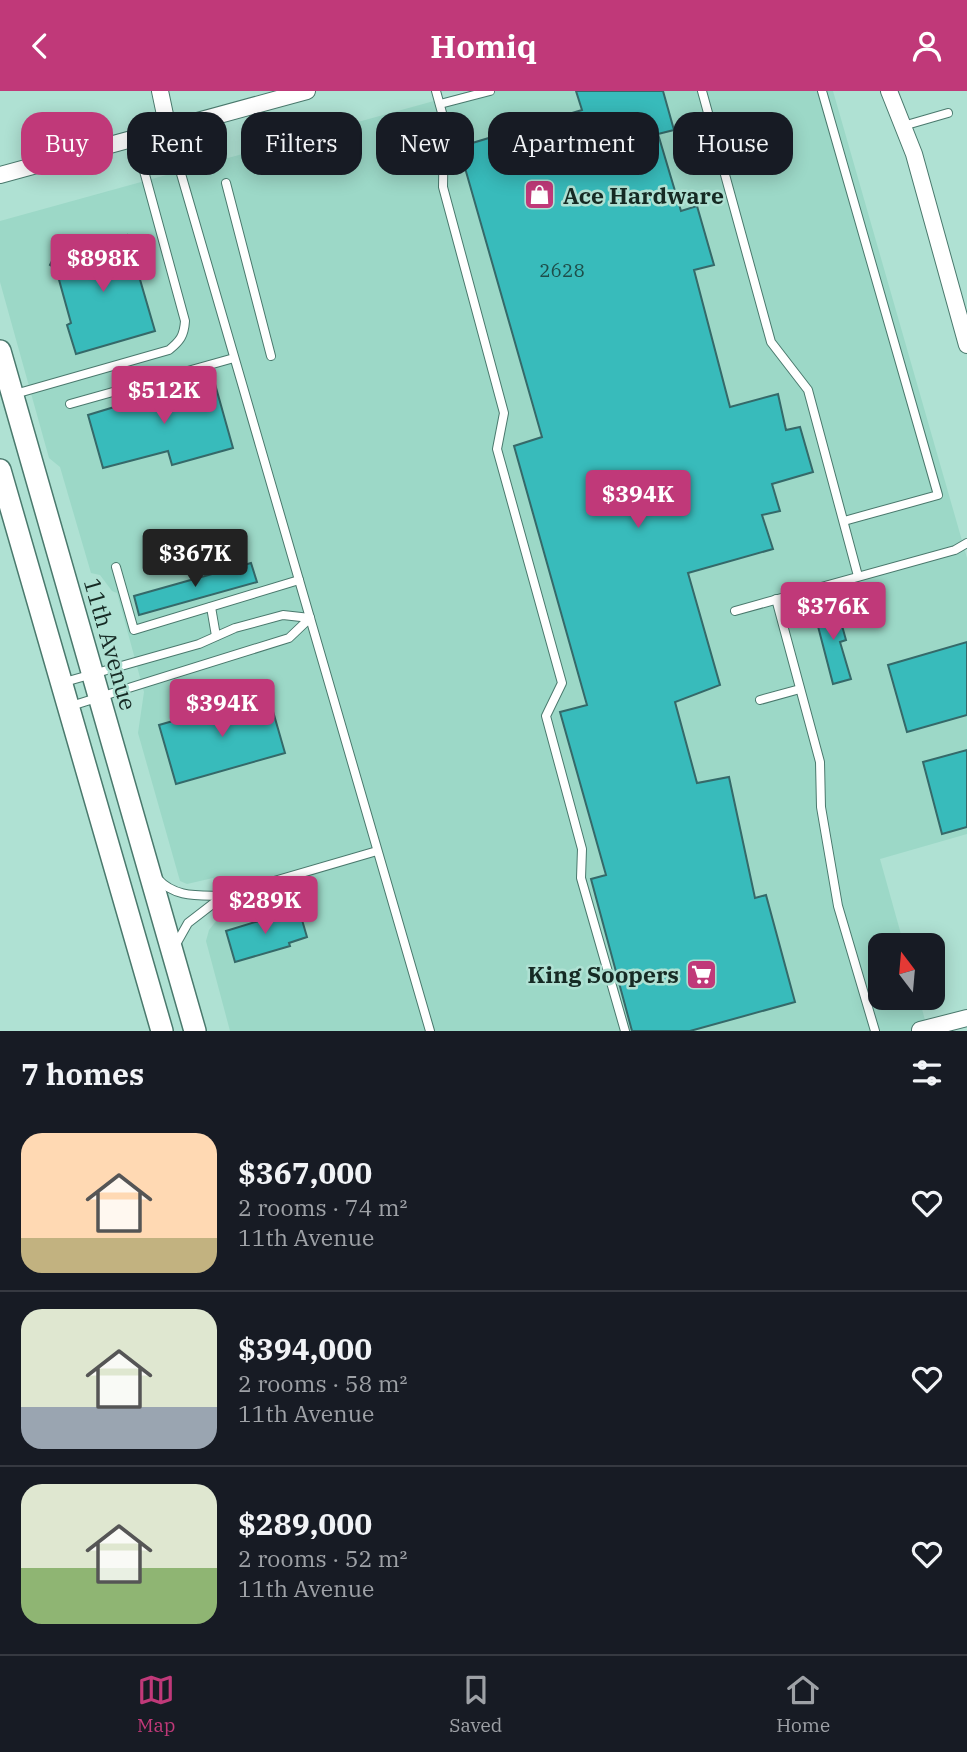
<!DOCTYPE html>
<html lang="en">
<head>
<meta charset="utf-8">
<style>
  body { margin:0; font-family:"IBM Plex Serif",serif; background:#20242c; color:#f1f3f6; height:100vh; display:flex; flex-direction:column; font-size:26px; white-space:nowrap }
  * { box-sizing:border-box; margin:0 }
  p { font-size:23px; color:#9ea1a6 }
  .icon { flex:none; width:38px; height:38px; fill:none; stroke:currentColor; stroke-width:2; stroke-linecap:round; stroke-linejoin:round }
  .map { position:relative; height:940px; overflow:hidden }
  .side { display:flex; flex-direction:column; background:#171b24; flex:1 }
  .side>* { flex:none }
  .hud { position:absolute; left:21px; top:21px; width:926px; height:63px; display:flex; gap:14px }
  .needle { width:46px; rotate:344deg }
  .fabs { position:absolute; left:868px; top:842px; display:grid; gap:14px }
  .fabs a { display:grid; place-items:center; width:77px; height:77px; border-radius:14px; background:#171b24; box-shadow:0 4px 18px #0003; font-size:35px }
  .price { position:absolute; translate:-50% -60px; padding:0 16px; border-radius:7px; background:#c03979; color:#fff; font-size:23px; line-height:46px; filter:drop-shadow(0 2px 4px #0008) }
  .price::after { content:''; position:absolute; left:50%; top:42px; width:21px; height:16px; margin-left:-10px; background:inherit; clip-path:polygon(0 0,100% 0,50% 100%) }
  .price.selected { background:#222; color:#fff }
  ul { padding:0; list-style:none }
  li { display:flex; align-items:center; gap:21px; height:175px; padding:0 21px }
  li+li { border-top:2px solid #363941 }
  li span { display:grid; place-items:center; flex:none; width:196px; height:140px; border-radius:21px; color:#555 }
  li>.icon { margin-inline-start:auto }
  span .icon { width:84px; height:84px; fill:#fffc; stroke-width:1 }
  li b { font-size:30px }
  h2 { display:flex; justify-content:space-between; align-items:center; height:84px; padding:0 21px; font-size:30px }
  .chip { padding:0 24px; border-radius:21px; background:#171b24; box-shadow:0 4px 18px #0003; font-size:24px; line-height:63px }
  .chip.selected { background:#c03979; color:#fff }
  header { display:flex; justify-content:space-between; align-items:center; height:91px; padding:0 21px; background:#c03979; color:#fff; font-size:32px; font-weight:800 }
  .dock { display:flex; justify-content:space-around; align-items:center; height:98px; border-top:2px solid #363941; background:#171b24; font-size:19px; color:#9ea1a6 }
  .dock a { display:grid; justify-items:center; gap:4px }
  .dock .selected { color:#c03979 }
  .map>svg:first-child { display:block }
  .built { fill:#9cd8c7 }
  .building { fill:#38bbbb; stroke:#356969; stroke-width:2 }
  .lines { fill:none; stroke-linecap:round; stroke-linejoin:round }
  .lane-casing { stroke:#4a796d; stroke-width:10 }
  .street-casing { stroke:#4a796d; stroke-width:18 }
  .secondary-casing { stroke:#4a796d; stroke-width:24 }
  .lane { stroke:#fff; stroke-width:8 }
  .street { stroke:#fff; stroke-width:16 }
  .secondary { stroke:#fff; stroke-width:21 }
  .labels { text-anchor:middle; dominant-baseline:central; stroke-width:5; stroke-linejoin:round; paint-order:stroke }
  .number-label { font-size:19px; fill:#1e4e4a }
  .poi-label { font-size:23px; font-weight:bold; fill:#162a24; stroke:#afe1d3; text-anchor:start }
  .street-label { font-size:23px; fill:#162a24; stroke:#afe1d3 }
</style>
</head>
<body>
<header><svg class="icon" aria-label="back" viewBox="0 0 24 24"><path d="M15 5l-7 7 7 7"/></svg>Homiq<svg class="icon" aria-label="person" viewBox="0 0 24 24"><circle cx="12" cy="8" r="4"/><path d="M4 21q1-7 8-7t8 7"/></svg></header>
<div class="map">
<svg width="967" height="940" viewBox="0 0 967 940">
  <rect width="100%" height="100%" fill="#afe1d3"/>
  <path class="built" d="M470 0H833L967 467V743L880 768 904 854H880V906L919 907 928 940H230L206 850 209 839 217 829 227 826 213 787 187 793 180 790 138 642 144 601 117 502 112 500 100 484 91 482 60 376 49 367 0 191V130Z"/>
  <g class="building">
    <path d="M576 0H663L674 39 658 43 681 120 697 115 714 174 694 179 730 316 778 303 786 339 800 336 813 381 772 393 780 420 762 424 773 458 688 482 720 594 675 611 697 692 729 686 755 807 766 804 795 911 690 940H632L591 788 606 784 560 621 587 614 514 355 542 346 459 56 582 19Z"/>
    <path d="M127 144 155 240 76 263 67 234 71 232 56 178 50 174 57 160 63 162Z"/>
    <path d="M213 286 233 357 172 374 168 360 103 377 88 324Z"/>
    <path d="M251 472 257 491 139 524 134 505Z"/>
    <path d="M836 513 846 549 840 551 851 588 833 593 814 520Z"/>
    <path d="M967 551V624L907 641 888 574Z"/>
    <path d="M268 603 285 662 176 693 159 634Z"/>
    <path d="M967 659V736L942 743 923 671Z"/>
    <path d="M300 822 307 846 289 852 290 855 235 871 226 840 275 825 276 828Z"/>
  </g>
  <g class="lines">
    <defs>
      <g id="lane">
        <path d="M436 0 444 29 443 96 504 322 497 358 562 592 546 625 582 758 581 787 625 940"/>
        <path d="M702 0 771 251 808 299 858 485"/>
        <path d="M822 0 938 404 844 430"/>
        <path d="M440 13 490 0"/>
        <path d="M903 35 948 22"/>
        <path d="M168 38 430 940"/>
        <path d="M226 92 271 265"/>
        <path d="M15 303 169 259C180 250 184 245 185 230L135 47"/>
        <path d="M70 313 234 267"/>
        <path d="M116 476 134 539 299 489"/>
        <path d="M776 508 820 671 821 716 838 815 875 940"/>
        <path d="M211 516 216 545"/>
        <path d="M735 520 955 459 967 452"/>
        <path d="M61 592 199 553 235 537 283 524 310 527"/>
        <path d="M760 609 800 598"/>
        <path d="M71 615 289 547 310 527"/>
        <path d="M158 788C175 807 199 804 223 805"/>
        <path d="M175 855 188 832 223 805 377 760"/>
      </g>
      <g id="street">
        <path d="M160 0 168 38"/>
        <path d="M889 0 914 63 967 254"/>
        <path d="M0 84 307 0"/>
        <path d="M920 939 967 927"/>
      </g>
      <g id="secondary">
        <path d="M0 260 195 940"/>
        <path d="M0 379 162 940"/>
      </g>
    </defs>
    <use href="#lane" class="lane-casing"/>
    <use href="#street" class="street-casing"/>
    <use href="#secondary" class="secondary-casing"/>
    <use href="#lane" class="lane"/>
    <use href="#street" class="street"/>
    <use href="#secondary" class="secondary"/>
  </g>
  <defs>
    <symbol id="shop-square" viewBox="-11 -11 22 22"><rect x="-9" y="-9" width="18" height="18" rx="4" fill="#c03979" stroke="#afe1d3"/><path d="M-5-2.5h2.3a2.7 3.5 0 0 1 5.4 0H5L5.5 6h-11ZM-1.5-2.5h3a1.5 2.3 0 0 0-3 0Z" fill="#fff"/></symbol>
    <symbol id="supermarket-square" viewBox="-11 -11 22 22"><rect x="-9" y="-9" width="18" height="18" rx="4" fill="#c03979" stroke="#afe1d3"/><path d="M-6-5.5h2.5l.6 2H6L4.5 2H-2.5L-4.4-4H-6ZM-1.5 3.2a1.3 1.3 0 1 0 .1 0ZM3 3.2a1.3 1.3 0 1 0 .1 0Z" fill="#fff"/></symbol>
  </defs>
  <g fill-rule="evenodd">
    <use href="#shop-square" x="522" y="86" width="35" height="35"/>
    <use href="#supermarket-square" x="684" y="866" width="35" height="35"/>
  </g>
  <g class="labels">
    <g class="number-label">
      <text x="562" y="179">2628</text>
    </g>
    <g class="poi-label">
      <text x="563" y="104">Ace Hardware</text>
      <text x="679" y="883" text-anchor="end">King Soopers</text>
    </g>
    <g class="street-label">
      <text transform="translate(111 553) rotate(74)">11th Avenue</text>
    </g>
  </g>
</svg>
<div class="fabs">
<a><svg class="needle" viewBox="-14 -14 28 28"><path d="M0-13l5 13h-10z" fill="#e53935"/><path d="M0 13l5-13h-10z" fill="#9ea1a6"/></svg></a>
</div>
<b class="price" style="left:103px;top:203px">$898K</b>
<b class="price" style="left:164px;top:335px">$512K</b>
<b class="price" style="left:638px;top:439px">$394K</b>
<b class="price selected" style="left:195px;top:498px">$367K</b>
<b class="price" style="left:833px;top:551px">$376K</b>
<b class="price" style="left:222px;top:648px">$394K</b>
<b class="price" style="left:265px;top:845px">$289K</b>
<div class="hud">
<a class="chip selected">Buy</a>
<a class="chip">Rent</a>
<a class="chip">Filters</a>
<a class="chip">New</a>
<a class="chip">Apartment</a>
<a class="chip">House</a>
</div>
</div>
<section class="side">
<h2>7 homes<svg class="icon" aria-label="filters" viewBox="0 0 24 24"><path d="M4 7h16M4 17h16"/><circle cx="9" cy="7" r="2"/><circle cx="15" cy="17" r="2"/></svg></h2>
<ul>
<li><span style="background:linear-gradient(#ffd9b3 75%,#c2b280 0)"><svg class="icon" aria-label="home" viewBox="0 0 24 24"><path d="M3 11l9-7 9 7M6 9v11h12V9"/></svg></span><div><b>$367,000</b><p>2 rooms · 74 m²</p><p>11th Avenue</p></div><svg class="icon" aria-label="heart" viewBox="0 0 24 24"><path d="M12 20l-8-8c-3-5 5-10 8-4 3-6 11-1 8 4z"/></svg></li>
<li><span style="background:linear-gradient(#dfe7d0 70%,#9aa5b1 0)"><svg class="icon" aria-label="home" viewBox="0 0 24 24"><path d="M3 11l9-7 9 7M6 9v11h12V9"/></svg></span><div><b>$394,000</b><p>2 rooms · 58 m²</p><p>11th Avenue</p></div><svg class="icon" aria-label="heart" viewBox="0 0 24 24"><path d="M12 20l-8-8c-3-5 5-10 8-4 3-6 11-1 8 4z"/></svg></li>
<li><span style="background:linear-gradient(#dfe7d0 60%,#8fb573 0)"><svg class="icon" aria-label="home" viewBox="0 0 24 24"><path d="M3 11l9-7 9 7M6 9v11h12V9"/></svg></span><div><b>$289,000</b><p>2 rooms · 52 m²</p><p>11th Avenue</p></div><svg class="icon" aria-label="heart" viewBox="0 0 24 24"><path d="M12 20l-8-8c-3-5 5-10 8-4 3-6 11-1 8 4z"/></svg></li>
</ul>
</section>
<nav class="dock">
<a class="selected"><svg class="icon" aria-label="map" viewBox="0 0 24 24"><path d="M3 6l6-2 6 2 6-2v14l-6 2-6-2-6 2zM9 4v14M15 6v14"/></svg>Map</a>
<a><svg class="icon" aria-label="saved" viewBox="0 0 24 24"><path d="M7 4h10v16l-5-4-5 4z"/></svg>Saved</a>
<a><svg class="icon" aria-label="home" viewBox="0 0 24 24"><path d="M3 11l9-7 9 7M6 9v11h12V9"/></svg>Home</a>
</nav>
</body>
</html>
